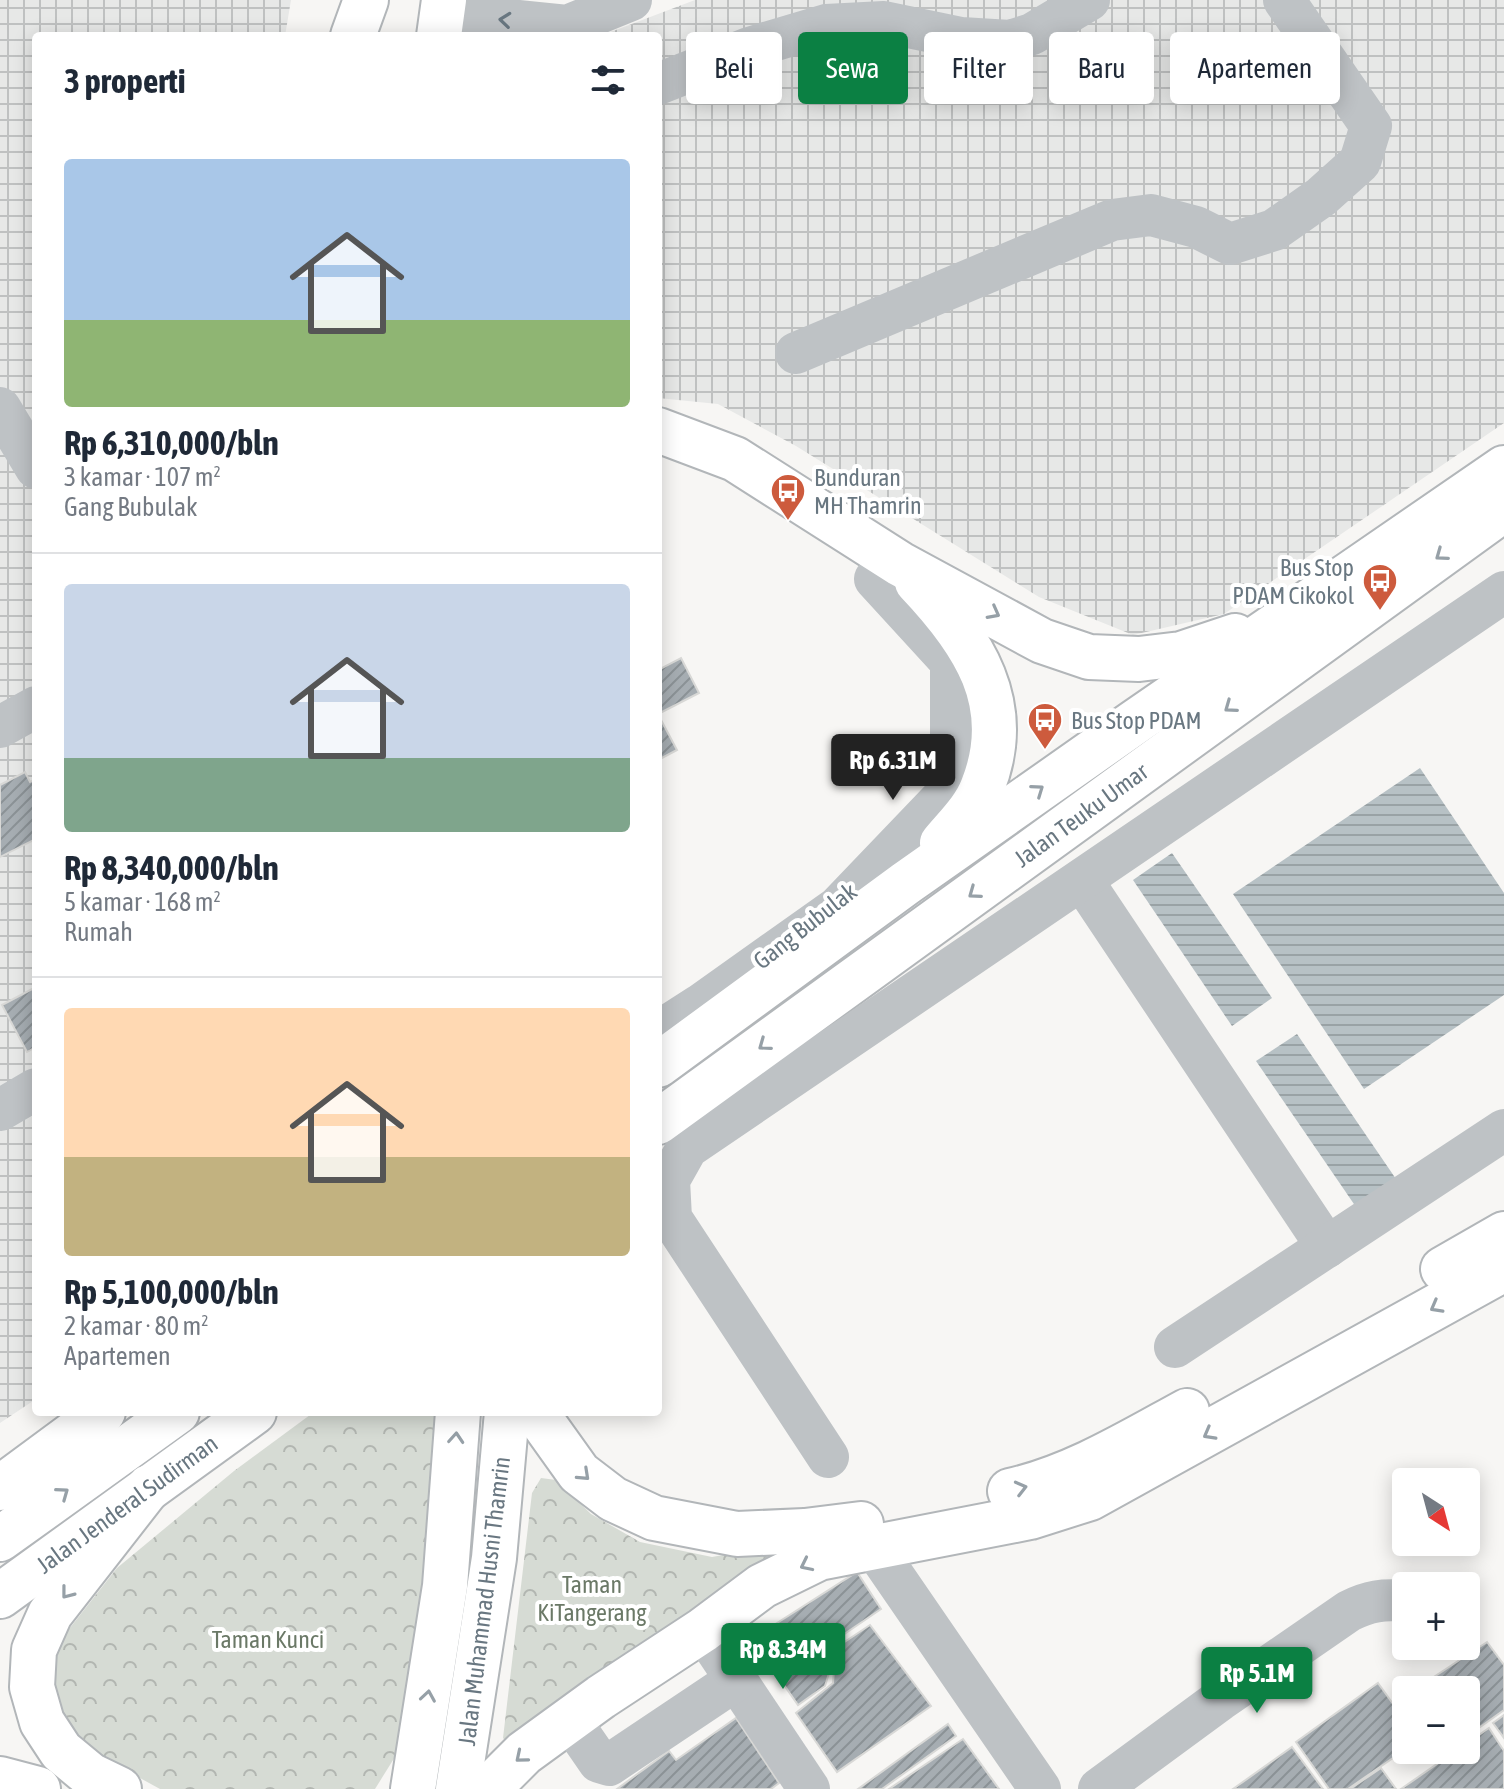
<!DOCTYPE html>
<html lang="id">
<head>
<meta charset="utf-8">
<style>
  body { margin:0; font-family:"Asap Condensed",sans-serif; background:#f6f6f7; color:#1f2937; height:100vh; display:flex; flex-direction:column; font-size:30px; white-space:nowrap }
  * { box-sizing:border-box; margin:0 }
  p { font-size:26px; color:#747a83 }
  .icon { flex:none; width:44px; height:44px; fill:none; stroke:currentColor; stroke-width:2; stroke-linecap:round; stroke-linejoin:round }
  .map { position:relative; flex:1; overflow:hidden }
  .side { position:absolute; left:32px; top:32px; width:630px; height:1384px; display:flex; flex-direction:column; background:#fff; border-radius:8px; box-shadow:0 4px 20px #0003 }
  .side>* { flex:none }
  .guide { position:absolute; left:686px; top:32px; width:698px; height:72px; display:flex; gap:16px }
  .needle { width:52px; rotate:144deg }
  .fabs { position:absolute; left:1392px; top:1468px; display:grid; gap:16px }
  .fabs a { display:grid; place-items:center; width:88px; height:88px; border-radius:8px; background:#fff; box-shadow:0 4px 20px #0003; font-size:40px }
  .price { position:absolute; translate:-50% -68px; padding:0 18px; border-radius:8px; background:#0b8043; color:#fff; font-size:26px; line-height:52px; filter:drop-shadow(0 2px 4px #0008) }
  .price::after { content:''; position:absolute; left:50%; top:48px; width:24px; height:18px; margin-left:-12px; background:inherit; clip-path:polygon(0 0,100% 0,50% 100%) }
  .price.on { background:#222; color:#fff }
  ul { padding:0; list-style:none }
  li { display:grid; align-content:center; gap:16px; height:424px; padding:0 32px }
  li+li { border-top:2px solid #e0e1e3 }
  li span { display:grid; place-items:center; height:248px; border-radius:8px; color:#555 }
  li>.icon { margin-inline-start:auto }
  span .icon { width:144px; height:144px; fill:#fffc; stroke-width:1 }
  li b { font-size:34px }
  h2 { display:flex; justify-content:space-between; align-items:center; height:96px; padding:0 32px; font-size:34px }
  .pill { padding:0 28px; border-radius:8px; background:#fff; box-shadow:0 4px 20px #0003; font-size:28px; line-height:72px }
  .pill.on { background:#0b8043; color:#fff }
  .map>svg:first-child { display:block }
  .industrial { fill:url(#industrial-grid) }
  .forest { fill:url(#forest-crowns) }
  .water { fill:url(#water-rules) }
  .building { fill:url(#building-hatch); stroke:#d8d8d6; stroke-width:2 }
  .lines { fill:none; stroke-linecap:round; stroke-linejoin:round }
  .major-casing { stroke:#b2b6b9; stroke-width:48 }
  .minor { stroke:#bec2c5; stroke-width:42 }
  .major { stroke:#fff; stroke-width:44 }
  .oneway { stroke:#697781 }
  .oneway2 { stroke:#96a0a7 }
  .labels { text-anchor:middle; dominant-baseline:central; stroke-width:8; stroke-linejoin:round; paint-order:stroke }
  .poi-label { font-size:24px; fill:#697781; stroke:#fff; text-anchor:start }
  .street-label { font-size:24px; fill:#697781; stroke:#fff }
  .park-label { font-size:24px; fill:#6b7967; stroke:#fff }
</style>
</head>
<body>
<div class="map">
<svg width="1504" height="1789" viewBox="0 0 1504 1789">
  <defs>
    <pattern id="industrial-grid" width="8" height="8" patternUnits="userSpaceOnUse" patternTransform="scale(2)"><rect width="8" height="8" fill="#e7e8e7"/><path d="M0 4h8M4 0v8" fill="none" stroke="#bfc1c1"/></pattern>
    <pattern id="forest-crowns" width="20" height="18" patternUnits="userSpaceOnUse" patternTransform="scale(2)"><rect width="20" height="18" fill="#d6dbd4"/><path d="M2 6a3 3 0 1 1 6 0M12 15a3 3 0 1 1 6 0" fill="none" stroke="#b2b6b1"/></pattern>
    <pattern id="water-rules" width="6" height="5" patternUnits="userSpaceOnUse" patternTransform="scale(2)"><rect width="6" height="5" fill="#b7c1c5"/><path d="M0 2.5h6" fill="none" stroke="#99a2a5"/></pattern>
    <pattern id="building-hatch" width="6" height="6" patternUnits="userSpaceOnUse" patternTransform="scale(2)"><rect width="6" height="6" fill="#a6adb2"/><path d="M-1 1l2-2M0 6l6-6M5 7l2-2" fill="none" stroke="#8b9296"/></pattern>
  </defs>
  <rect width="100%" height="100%" fill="#f7f6f4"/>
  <g class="industrial">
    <path d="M0 0H291L285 36H36V1399L0 1423Z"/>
    <path d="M695 0H1504V423L1224 614 1133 635 1039 597 796 446 718 404 658 398V36H600Z"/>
  </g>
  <g class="forest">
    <path d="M314 1412H435L413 1728 375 1789H160L89 1750 68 1728 56 1700 52 1671 62 1638 117 1568 234 1471Z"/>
    <path d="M541 1478 556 1480 591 1514 640 1542 712 1557 762 1548 775 1558 699 1604 526 1743 513 1749 503 1738 532 1493Z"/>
  </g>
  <g class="water">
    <path d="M1420 768 1504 893V995L1364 1089 1233 894Z"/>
    <path d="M1172 853 1272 998 1232 1026 1133 880Z"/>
    <path d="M1297 1034 1396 1179 1356 1207 1256 1061Z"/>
  </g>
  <g class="building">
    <path d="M681 658 699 693 658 714V670Z"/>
    <path d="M660 718 677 750 658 760V719Z"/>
    <path d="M25 772 30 782 36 779V839L0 857V785Z"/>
    <path d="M36 987V1047L27 1052 2 1005Z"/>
    <path d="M857 1572 881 1609 818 1652 830 1670 825 1686 798 1705 752 1639Z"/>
    <path d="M870 1625 931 1706 837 1772 796 1713 833 1683 834 1670 825 1655Z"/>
    <path d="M1487 1642 1504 1665V1710L1466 1737V1690H1414Z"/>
    <path d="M1378 1683 1406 1722V1749L1348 1789H1329L1296 1742Z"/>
    <path d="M1504 1715V1738L1493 1723Z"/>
    <path d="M736 1718 779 1783 771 1789H617L669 1751 676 1760Z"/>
    <path d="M948 1724 956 1736 882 1789H858Z"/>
    <path d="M1489 1728 1504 1751V1789H1401L1457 1750H1466V1744Z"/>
    <path d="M963 1739 999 1789H889Z"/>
    <path d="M1292 1747 1323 1789H1233Z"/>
    <path d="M1381 1768 1396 1789H1350Z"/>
  </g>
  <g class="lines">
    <defs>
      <g id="major">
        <path d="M353 36 366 0"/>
        <path d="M439 36 444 0"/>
        <path d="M658 430 735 459 900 564 1042 641 1089 657 1139 659 1181 654 1235 636"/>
        <path d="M917 582C973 641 1016 704 982 788 974 809 956 826 942 843"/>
        <path d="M658 1065 906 883 1135 722 1504 468"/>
        <path d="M658 1122 1504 509"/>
        <path d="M1443 1269 1504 1234"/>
        <path d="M540 1412 544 1424 579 1473 613 1499 654 1518 737 1534 805 1531 861 1524"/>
        <path d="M0 1488 103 1412"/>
        <path d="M1010 1491C1073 1477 1130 1442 1187 1411"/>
        <path d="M0 1539 177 1412"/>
        <path d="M0 1596 254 1412"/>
        <path d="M0 1779 38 1789"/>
        <path d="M119 1789 90 1775 61 1751 42 1722 32 1687 34 1650 50 1614 149 1487"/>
        <path d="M413 1789 445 1586 458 1412"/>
        <path d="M458 1789 494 1558 507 1412"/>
        <path d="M488 1789 524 1753 601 1697 703 1630 762 1586 819 1558 1030 1517 1090 1498 1504 1269"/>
      </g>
    </defs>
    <use href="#major" class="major-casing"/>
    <g class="minor">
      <path d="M442 13 567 26 631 0"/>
      <path d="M658 84 749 48 826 25 884 22 961 38 1010 41 1032 34 1089 0"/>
      <path d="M796 353 1112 220 1151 215 1196 227 1230 244 1274 230 1321 197 1360 162 1371 126 1284 0"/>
      <path d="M0 408 36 468"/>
      <path d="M0 727 36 707"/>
      <path d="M1082 880 1327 1247"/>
      <path d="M658 1032 700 1005 838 907 951 789V662L875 579 900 564"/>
      <path d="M0 1110 36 1089"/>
      <path d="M1175 1347 1504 1130"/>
      <path d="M828 1457 671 1218 669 1180 687 1148 1504 592"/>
      <path d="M873 1546 1040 1789"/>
      <path d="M703 1630 809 1789"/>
      <path d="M570 1720 599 1762 609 1765 736 1680"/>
      <path d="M1099 1789 1220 1700 1349 1611C1369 1601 1383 1599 1405 1601"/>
    </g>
    <use href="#major" class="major"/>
  </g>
  <defs><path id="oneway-chevron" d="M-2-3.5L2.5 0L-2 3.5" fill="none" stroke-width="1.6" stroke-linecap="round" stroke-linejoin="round" transform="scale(2)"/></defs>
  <use class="oneway" href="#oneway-chevron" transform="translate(505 20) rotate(-174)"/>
  <g class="oneway2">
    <use href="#oneway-chevron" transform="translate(1441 555) rotate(144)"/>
    <use href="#oneway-chevron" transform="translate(994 613) rotate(28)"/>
    <use href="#oneway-chevron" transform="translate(1230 707) rotate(144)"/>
    <use href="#oneway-chevron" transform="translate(1038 790) rotate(-35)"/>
    <use href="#oneway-chevron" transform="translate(974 893) rotate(144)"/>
    <use href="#oneway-chevron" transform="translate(764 1045) rotate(144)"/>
    <use href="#oneway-chevron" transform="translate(1436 1307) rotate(151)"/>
    <use href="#oneway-chevron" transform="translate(1209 1434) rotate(151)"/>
    <use href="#oneway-chevron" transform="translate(456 1438) rotate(-86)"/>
    <use href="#oneway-chevron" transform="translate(584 1475) rotate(43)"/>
    <use href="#oneway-chevron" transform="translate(1021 1488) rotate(-14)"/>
    <use href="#oneway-chevron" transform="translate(63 1493) rotate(-36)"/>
    <use href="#oneway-chevron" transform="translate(806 1565) rotate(154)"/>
    <use href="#oneway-chevron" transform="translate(67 1593) rotate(128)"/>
    <use href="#oneway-chevron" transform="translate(428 1696) rotate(-81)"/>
    <use href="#oneway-chevron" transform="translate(521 1757) rotate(140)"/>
  </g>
  <defs>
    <symbol id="bus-pin" viewBox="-11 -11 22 30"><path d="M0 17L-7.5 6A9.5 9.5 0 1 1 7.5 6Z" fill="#cd5b3d" stroke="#fff"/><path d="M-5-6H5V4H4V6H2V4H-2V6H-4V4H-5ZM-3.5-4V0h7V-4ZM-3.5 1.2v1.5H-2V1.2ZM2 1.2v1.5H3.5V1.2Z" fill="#fff"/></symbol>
  </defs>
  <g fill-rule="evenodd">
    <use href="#bus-pin" x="768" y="471" width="40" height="54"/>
    <use href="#bus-pin" x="1360" y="561" width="40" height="54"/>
    <use href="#bus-pin" x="1025" y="700" width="40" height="54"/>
  </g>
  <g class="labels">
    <g class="poi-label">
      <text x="814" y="477">Bunduran<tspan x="814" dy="28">MH Thamrin</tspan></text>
      <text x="1354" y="567" text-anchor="end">Bus Stop<tspan x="1354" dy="28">PDAM Cikokol</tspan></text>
      <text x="1071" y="720">Bus Stop PDAM</text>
    </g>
    <g class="street-label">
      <text transform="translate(1081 815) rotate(-36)">Jalan Teuku Umar</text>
      <text transform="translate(805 926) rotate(-38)">Gang Bubulak</text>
      <text transform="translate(127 1504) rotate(-36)">Jalan Jenderal Sudirman</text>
      <text transform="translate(484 1601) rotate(-83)">Jalan Muhammad Husni Thamrin</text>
    </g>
    <g class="park-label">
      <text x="592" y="1584">Taman<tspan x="592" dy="28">KiTangerang</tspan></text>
      <text x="268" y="1639">Taman Kunci</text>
    </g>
  </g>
</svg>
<div class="fabs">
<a><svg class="needle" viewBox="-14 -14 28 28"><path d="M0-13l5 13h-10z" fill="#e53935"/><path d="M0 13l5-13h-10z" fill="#747a83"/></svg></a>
<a>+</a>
<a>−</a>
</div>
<b class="price on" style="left:893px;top:802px">Rp 6.31M</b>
<b class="price" style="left:783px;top:1691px">Rp 8.34M</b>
<b class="price" style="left:1257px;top:1715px">Rp 5.1M</b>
<div class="guide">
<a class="pill">Beli</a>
<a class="pill on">Sewa</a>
<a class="pill">Filter</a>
<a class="pill">Baru</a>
<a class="pill">Apartemen</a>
</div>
<section class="side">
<h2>3 properti<svg class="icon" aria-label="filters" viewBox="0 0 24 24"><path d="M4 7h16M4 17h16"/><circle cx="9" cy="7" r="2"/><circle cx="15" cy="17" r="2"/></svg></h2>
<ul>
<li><span style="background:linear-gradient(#a9c7e8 65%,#8fb573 0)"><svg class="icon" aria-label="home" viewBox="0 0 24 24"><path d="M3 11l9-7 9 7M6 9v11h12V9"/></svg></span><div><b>Rp 6,310,000/bln</b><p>3 kamar · 107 m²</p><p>Gang Bubulak</p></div></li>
<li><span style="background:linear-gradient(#c9d6e8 70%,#7fa58c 0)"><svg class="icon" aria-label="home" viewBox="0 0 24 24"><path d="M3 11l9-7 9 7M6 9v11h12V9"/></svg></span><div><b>Rp 8,340,000/bln</b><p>5 kamar · 168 m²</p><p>Rumah</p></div></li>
<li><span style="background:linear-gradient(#ffd9b3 60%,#c2b280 0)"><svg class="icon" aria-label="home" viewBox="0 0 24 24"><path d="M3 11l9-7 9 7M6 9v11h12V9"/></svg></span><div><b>Rp 5,100,000/bln</b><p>2 kamar · 80 m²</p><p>Apartemen</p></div></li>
</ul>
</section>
</div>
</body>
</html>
